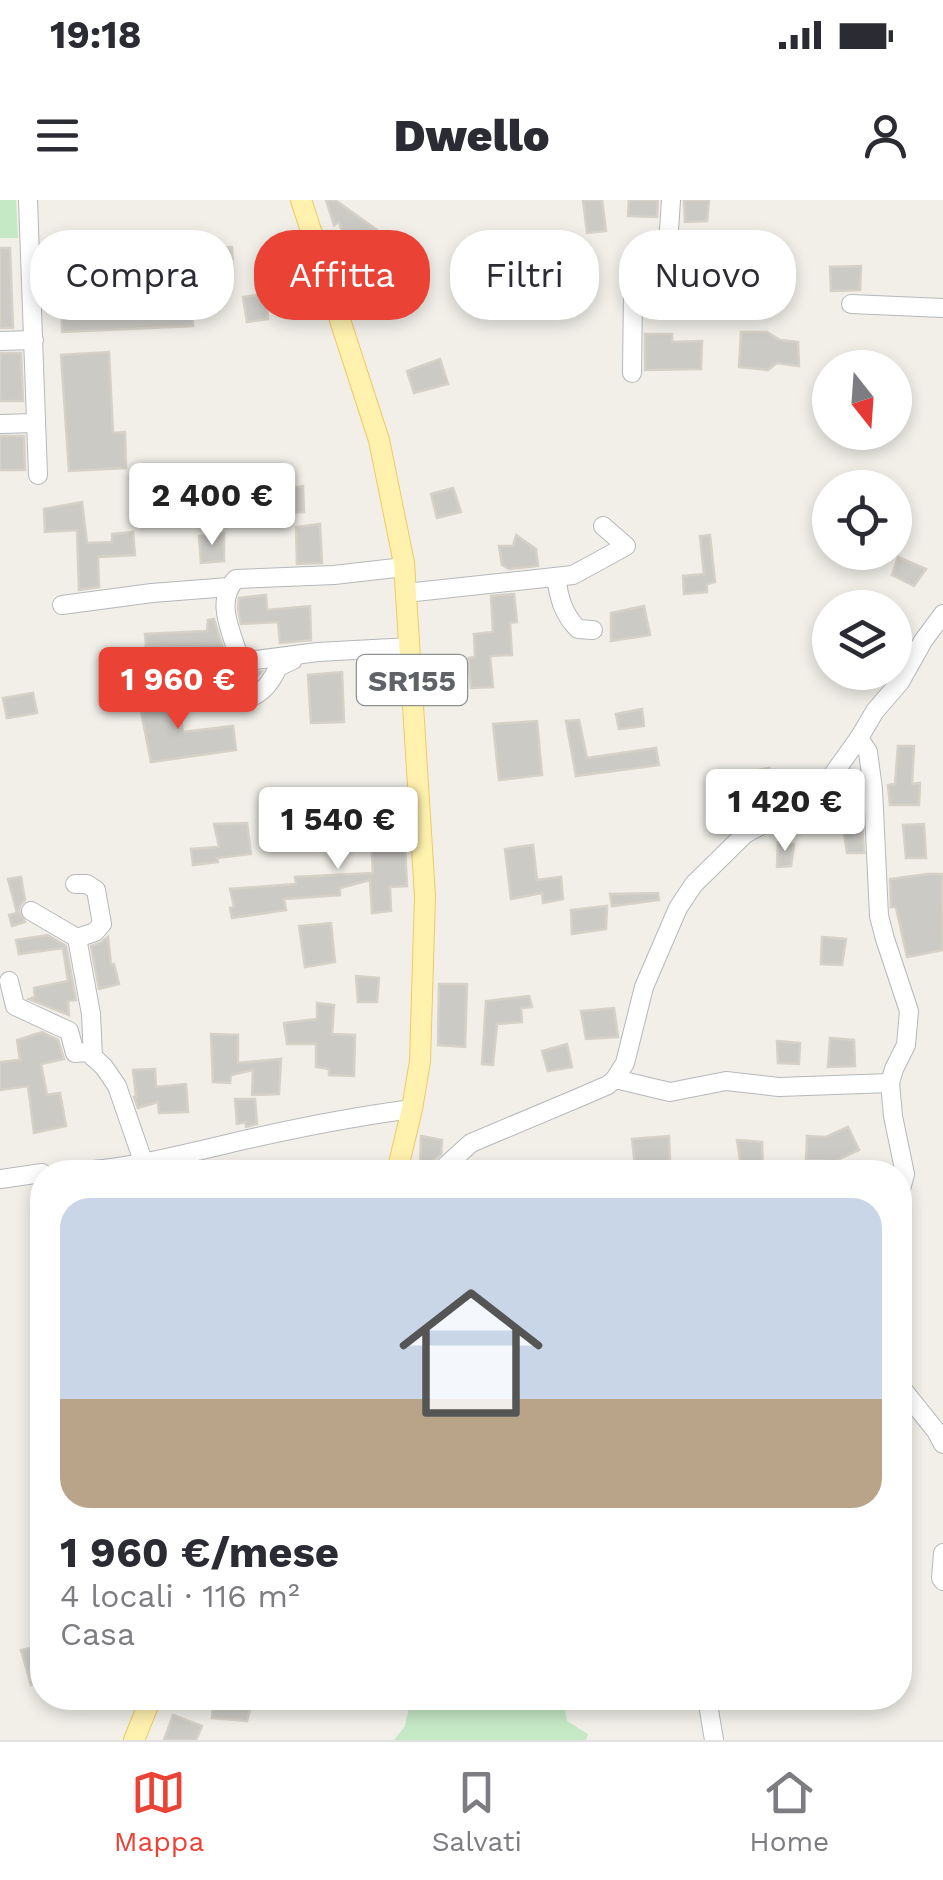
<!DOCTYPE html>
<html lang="it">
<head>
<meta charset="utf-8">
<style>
  body { margin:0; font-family:"Work Sans",sans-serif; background:#f2f2f3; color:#2b2b33; height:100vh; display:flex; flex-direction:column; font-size:38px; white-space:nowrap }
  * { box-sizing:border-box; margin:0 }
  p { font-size:32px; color:#7c7c81 }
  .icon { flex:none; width:55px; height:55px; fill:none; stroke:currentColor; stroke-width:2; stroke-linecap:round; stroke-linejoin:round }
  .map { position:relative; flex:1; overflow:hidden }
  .drawer { position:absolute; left:30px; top:960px; width:882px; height:550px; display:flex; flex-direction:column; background:#fff; border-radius:40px; box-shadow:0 5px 15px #0003 }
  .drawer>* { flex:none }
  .guide { position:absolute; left:30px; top:30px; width:885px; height:90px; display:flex; gap:20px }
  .needle { width:65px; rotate:163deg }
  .buttons { position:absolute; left:812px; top:150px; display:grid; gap:20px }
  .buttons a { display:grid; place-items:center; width:100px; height:100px; border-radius:50%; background:#fff; box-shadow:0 5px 15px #0003; font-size:50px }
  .price { position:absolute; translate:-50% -85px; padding:0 22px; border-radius:10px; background:#fff; color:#222; font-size:32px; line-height:65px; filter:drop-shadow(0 2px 5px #0008) }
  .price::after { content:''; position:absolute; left:50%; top:60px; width:30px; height:22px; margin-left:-15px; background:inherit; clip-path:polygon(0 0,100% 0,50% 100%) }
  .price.current { background:#ea4335; color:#fff }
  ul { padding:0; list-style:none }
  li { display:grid; align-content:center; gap:20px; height:530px; padding:0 30px }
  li+li { border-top:2px solid #e1e1e2 }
  li span { display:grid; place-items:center; height:310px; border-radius:30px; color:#555 }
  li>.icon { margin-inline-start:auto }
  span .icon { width:180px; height:180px; fill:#fffc; stroke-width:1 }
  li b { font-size:42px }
  .chip { padding:0 35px; border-radius:40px; background:#fff; box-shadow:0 5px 15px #0003; font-size:35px; line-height:90px }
  .chip.current { background:#ea4335; color:#fff }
  .status { display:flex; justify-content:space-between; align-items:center; height:70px; padding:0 50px; background:#fff; direction:ltr }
  .status svg { height:28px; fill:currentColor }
  header { display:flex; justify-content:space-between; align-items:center; height:130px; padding:0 30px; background:#fff; font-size:45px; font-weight:800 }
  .dock { display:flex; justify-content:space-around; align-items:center; height:140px; border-top:2px solid #e1e1e2; background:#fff; font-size:28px; color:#7c7c81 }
  .dock a { display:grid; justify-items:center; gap:5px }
  .dock .current { color:#ea4335 }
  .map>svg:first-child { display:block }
  .green { fill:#c5e8c5 }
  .building { fill:#cccac5; stroke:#d6d1c6; stroke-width:2.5 }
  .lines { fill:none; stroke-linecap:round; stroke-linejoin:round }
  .minor-casing { stroke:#b5b8bc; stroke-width:20 }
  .major-casing { stroke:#f2c960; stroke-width:22 }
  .minor { stroke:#fff; stroke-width:18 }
  .major { stroke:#fff2af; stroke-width:20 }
  .labels { text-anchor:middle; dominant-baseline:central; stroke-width:8; stroke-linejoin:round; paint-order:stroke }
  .shield { fill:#fff; stroke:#8f9295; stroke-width:2.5 }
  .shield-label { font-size:30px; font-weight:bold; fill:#5f6368 }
</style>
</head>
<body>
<div class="status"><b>19:18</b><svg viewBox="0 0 49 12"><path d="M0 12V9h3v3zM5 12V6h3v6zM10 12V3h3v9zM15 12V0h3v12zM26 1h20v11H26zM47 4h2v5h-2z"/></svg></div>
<header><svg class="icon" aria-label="menu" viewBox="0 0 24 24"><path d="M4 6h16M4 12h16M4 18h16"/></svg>Dwello<svg class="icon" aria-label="person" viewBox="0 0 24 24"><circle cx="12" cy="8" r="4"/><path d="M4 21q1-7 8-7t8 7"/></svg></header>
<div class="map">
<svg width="943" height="1540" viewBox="0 0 943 1540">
  <rect width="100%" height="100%" fill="#f1efe8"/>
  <g class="green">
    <path d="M0 0H16L18 38H0Z"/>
    <path d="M411 1498H563L567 1521 588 1534 586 1540H394L405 1526Z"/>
  </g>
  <g class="building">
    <path d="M326 0H335L404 49 411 67 383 76 389 94 373 97 370 89 361 91 358 83 345 88 339 69 380 55 344 37 339 22 334 25Z"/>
    <path d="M583 0H602L606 31 587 33Z"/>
    <path d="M629 0H658L657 17 628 16Z"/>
    <path d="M684 0H709L707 21 685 22Z"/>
    <path d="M687 44 686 73 676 74V109H645V94L649 83 655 78 663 79V73L671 64 678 45Z"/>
    <path d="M232 47 233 71H214L211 48Z"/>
    <path d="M0 48H10L13 128H0Z"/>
    <path d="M861 66 860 90 831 91 830 67Z"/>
    <path d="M191 78 193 126 62 132 61 82Z"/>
    <path d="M267 94 268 119 247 122 243 97Z"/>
    <path d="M741 132H767L780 140 798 142 799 166 777 163 768 170 739 167Z"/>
    <path d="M645 134H672V142L702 141 701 169 645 170Z"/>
    <path d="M109 152 113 233 125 232 126 268 69 271 61 155Z"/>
    <path d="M0 153H21L23 201H0Z"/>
    <path d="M440 159 448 184 414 193 407 171Z"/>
    <path d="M0 236H24L25 270H0Z"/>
    <path d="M303 286 304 312 278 313 275 291Z"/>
    <path d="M453 288 461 312 437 318 431 294Z"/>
    <path d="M82 302 87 343 112 342V334L133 332 135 355 98 357 99 387 79 390 77 330 45 332 44 309Z"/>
    <path d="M320 324 322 363 297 364 296 327Z"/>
    <path d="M224 333V361L201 363 199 336Z"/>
    <path d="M516 335 536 349 538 366 509 369 502 365 499 346H513Z"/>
    <path d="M710 335 715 382 707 384V392L684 394 683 376 704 374 700 336Z"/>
    <path d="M898 357 926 369 914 386 892 375Z"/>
    <path d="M514 394 517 422 510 423 512 455 490 456 493 487 471 488 468 458 475 457 474 434 493 432 491 396Z"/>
    <path d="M266 395 267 410 310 406 311 440 280 443 278 422 241 424 238 408 239 398Z"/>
    <path d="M644 406 650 435 611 441V413Z"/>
    <path d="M214 419 230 470 241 474 261 472 250 484 235 487 204 488V476H209L208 448 146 446 145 434 207 431 208 420Z"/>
    <path d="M342 472 344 522 311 523 308 475Z"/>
    <path d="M166 491 169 504 178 502 183 532 233 526 236 550 151 562 138 496Z"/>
    <path d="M33 493 37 513 7 518 3 498Z"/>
    <path d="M642 509 644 526 619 529 616 514Z"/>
    <path d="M579 520 587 558 656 548 659 565 576 576 566 521Z"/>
    <path d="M537 521 542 575 499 580 493 524Z"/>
    <path d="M898 546H914L912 584 920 583 919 605H890L888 585 895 584Z"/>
    <path d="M769 568 771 586 764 587 765 595 733 600 730 575Z"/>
    <path d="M849 578H859L864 653H847L843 627H846L842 609 853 606Z"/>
    <path d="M355 608 356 610 375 608V618L395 615 398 648H405L407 686 390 687 391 711 372 713 370 680 340 688V695L284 699 286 710 232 718 230 708 234 707 230 689 296 684 295 677 373 673 371 640H367L364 620H328L329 609Z"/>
    <path d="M247 623 251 654 217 658 218 662 193 665 191 649 219 647 214 624Z"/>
    <path d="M924 624 926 658H906L903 625Z"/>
    <path d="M778 642 794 644 791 666 777 667Z"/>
    <path d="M533 645 537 680 561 677 563 699 543 703 542 693 511 699 505 649Z"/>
    <path d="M928 674H942L943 750 907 757 896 707H891L890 679Z"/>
    <path d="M21 677 25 700 20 706 19 712 25 722 12 726 9 715 17 713 8 679Z"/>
    <path d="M658 693 659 700 612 706 610 694Z"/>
    <path d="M607 706 606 729 572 734 571 710Z"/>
    <path d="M331 723 335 762 305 767 299 726Z"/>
    <path d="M48 735 66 746 76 800 68 801 69 815 29 799 35 797 34 788 68 781 63 748 19 754 16 740Z"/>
    <path d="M108 737 111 765 114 764 119 784 99 789 91 746 100 743Z"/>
    <path d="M822 737 846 739 842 765 821 764Z"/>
    <path d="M356 776 379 778 377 802H358Z"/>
    <path d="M439 784H467L465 847 438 845Z"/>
    <path d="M529 796 532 807 521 808 522 822 497 824 493 865 482 864 486 801Z"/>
    <path d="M317 803 334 805 332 834 355 835 354 876 329 875V869L316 867V844H287L284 823 317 819Z"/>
    <path d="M614 808 618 837 586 839 581 811Z"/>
    <path d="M42 832 58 840 64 859 41 864 47 895 60 893 66 926 34 933 28 886 0 890V862L20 860 17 840Z"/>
    <path d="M211 834 238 835V863L281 859 279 894 252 895 253 870 231 875 230 883 213 882Z"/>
    <path d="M830 838 854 840 855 866 828 867Z"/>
    <path d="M777 841 800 843 799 864 778 863Z"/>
    <path d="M567 844 572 867 548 871 542 851Z"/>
    <path d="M155 869 156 887 186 884 188 912 159 913 158 902 138 908 134 897H136L133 870Z"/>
    <path d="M235 899H255L257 924 246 927 245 922 237 924Z"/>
    <path d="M848 927 859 950 835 961 806 960 807 936 826 937Z"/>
    <path d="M421 936 442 940 441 954 420 972Z"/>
    <path d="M669 936 670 961 635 965 632 939Z"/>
    <path d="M737 940 762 942 763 972H742Z"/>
    <path d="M42 1446V1482L31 1485 21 1450Z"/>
    <path d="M213 1498H253L247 1521 212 1518Z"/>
    <path d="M173 1515 202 1526 196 1540H164Z"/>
  </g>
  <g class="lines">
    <defs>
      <g id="minor">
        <path d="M28 0 38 275"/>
        <path d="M851 104 943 108"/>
        <path d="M0 141 34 140"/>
        <path d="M632 173 633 92 638 76 660 59 669 30 671 0"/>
        <path d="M0 224 36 223"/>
        <path d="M404 367 334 375 236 379C213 403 234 435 240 462L318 452 410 447"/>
        <path d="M556 377C559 398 563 414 578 429L593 430"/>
        <path d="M406 393 573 375 626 346 603 326"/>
        <path d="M62 405 152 393 229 387"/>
        <path d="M173 461 174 482 198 501C238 498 260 508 278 467L293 460"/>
        <path d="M859 538 868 552 873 589 879 716 885 739 909 811 906 845 894 869 890 883 893 916 905 974 900 993"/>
        <path d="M75 684H87L96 690 102 724 95 732 77 738"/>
        <path d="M31 711 77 738 91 814 93 857"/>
        <path d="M9 781 15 806 69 831 75 853 88 852 104 867 117 886 144 964"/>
        <path d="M615 879 670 892 726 881 779 887 890 883"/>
        <path d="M65 972C122 970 176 956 231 943 291 929 351 917 412 909"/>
        <path d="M439 972 471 943 578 898 608 885 615 879 625 863 644 787 678 708 694 684 745 634 794 608 824 587 859 538 875 511 900 482 923 441 943 414"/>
        <path d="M0 979 42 973"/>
        <path d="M900 1186 936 1231 943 1244"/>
        <path d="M943 1353 941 1378 943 1381"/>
        <path d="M707 1498 714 1540"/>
      </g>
      <g id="major">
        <path d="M301 0 379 240 404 363 425 696 420 861 412 909 397 972"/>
        <path d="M134 1540 151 1498"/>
      </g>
    </defs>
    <use href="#minor" class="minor-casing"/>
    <use href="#major" class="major-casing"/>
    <use href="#minor" class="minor"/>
    <use href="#major" class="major"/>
  </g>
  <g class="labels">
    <rect class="shield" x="357" y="455" width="110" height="50" rx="8"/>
    <g class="shield-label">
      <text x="412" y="480">SR155</text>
    </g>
  </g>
</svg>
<div class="buttons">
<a><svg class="needle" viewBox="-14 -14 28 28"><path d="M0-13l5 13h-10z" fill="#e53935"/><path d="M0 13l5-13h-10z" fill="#7c7c81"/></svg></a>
<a><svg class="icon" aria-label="locate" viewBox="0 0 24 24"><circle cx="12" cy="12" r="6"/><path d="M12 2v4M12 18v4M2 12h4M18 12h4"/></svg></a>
<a><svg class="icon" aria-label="layers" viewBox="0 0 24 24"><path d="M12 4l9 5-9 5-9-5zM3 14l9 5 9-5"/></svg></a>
</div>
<b class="price" style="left:212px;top:348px">2 400 €</b>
<b class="price current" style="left:178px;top:532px">1 960 €</b>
<b class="price" style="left:785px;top:654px">1 420 €</b>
<b class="price" style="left:338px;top:672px">1 540 €</b>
<div class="guide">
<a class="chip">Compra</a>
<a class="chip current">Affitta</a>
<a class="chip">Filtri</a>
<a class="chip">Nuovo</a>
</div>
<section class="drawer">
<ul>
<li><span style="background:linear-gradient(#c9d6e8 65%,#b9a48a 0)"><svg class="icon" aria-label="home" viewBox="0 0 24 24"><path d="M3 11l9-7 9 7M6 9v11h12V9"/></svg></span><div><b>1 960 €/mese</b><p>4 locali · 116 m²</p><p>Casa</p></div></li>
</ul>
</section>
</div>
<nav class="dock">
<a class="current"><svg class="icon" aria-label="map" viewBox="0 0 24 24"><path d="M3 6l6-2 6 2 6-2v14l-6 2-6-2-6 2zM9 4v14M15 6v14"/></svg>Mappa</a>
<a><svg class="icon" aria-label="saved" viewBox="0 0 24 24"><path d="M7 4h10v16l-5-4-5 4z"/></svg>Salvati</a>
<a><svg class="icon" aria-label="home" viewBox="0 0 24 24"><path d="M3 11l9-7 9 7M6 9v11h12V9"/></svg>Home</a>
</nav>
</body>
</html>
